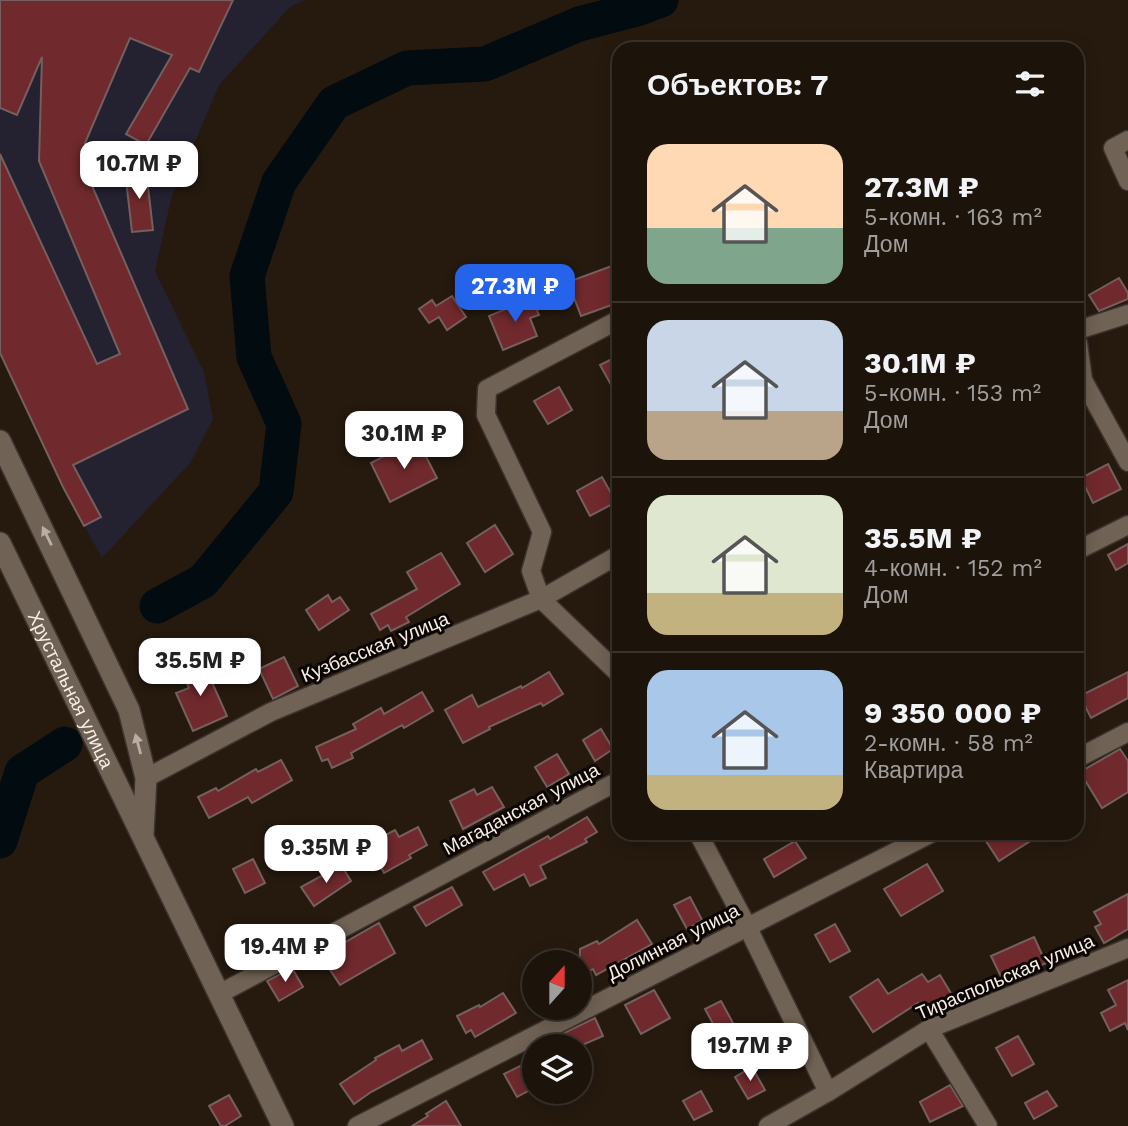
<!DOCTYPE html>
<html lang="ru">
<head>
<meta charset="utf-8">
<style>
  body { margin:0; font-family:"Work Sans",sans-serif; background:#292119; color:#f1f3f6; height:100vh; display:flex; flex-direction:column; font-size:26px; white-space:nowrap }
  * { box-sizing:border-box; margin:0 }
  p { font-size:23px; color:#a09e9d }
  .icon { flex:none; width:38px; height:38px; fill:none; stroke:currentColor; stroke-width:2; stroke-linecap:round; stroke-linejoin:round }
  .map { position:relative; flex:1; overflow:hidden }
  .side { position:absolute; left:612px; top:42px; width:472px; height:798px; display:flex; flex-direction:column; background:#1c140b; border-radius:21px; box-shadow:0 4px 18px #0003,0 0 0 2px #3a332c }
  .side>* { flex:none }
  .needle { width:46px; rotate:21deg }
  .fabs { position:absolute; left:522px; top:950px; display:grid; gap:14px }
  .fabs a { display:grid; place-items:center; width:70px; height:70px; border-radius:50%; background:#1c140b; box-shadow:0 4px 18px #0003,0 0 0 2px #3a332c; font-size:35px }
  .price { position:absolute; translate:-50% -60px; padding:0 16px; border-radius:14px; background:#fff; color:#222; font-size:23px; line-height:46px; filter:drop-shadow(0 2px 4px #0008) }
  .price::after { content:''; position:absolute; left:50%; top:42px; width:21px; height:16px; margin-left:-10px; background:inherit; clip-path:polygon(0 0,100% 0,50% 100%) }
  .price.selected { background:#2563eb; color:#fff }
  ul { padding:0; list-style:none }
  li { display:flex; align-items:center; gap:21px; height:175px; padding:0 35px }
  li+li { border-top:2px solid #3a332c }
  li span { display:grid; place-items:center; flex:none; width:196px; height:140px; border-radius:21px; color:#555 }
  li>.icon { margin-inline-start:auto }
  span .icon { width:84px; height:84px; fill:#fffc; stroke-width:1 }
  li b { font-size:30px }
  h2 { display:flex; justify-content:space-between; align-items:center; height:84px; padding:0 35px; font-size:30px }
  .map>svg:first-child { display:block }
  .industrial { fill:#242131 }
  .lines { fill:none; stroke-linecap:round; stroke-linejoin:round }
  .river { stroke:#020b0f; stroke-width:35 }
  .building { fill:#70292c; stroke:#75605f; stroke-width:2 }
  .minor-casing { stroke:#3d332e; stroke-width:21 }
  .tertiary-casing { stroke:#3d332e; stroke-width:24 }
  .minor { stroke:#706254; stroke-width:18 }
  .tertiary { stroke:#706254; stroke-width:21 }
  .oneway { fill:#baaea4 }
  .labels { text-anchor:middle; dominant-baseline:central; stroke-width:6; stroke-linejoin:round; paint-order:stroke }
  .street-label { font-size:19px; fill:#f6ede5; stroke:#0b0603 }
</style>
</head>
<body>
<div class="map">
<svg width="1128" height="1126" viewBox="0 0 1128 1126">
  <rect width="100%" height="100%" fill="#261a0f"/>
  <path class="industrial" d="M0 0H305L290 7 219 85 171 199 155 271 204 372 213 420 190 463 102 558 63 487 0 353Z"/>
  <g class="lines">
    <g class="river">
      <path d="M157 606 203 581 276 492 284 424 254 357 247 276 279 182 334 103 407 68 485 64 579 24 640 8 661 0"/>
      <path d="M0 841 22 772 65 744"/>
    </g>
  </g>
  <g class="building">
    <path d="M0 0H233L199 72 190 68 146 145 126 134 172 55 130 38 85 143 84 167 188 409 73 465 101 517 84 526 63 487 0 353V154L97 364 120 354 39 161 42 57 17 115 0 108Z"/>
    <path d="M146 169 153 230 132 232 125 171Z"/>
    <path d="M620 263V302L581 316 568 282Z"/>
    <path d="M1119 278 1128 293V299L1099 311 1089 295Z"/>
    <path d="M452 296 466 317 447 330 439 317 429 323 419 309 432 300 436 306Z"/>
    <path d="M532 298 539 315 530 318 537 336 503 350 489 316Z"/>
    <path d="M620 355V401L600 365Z"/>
    <path d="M559 387 572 410 548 424 534 401Z"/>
    <path d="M417 439 437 478 390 502 371 463Z"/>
    <path d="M1108 464 1121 489 1093 503 1081 478Z"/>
    <path d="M602 477 616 502 590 516 577 491Z"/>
    <path d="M495 525 513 554 485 572 467 543Z"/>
    <path d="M1128 544V563L1116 570 1108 555Z"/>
    <path d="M441 553 460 584 406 617 409 622 391 631 388 625 380 630 371 614 417 589 407 572Z"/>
    <path d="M328 595 332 602 340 597 349 610 319 630 306 610Z"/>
    <path d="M284 657 298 686 273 699 259 669Z"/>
    <path d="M203 662 227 716 193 731 176 693 189 688 182 671Z"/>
    <path d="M549 672 563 694 543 706 541 703 489 727 490 729 463 743 445 710 472 695 478 707 521 686 522 688Z"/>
    <path d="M1128 672V698L1091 718 1080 696Z"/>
    <path d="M422 692 433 711 404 728 402 725 351 753 353 758 332 768 328 759 322 761 316 747 356 729 353 724 381 708 384 714Z"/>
    <path d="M601 729 613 749 595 761 583 740Z"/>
    <path d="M1120 749 1128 761V792L1102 808 1080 772Z"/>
    <path d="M557 754 569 774 547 787 535 767Z"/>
    <path d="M281 760 292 780 252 803 248 797 209 818 198 797 216 788 218 791 256 769 258 772Z"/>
    <path d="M492 787 504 807 463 829 450 801 474 789 477 795Z"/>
    <path d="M587 817 597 832 585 839 587 842 540 866 546 878 530 886 524 874 494 890 483 872 548 836 550 839Z"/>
    <path d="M418 827 427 845 409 855 411 858 384 873 368 844 395 830 399 837Z"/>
    <path d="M1000 833H1043L999 861 986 841Z"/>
    <path d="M795 841 806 858 774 877 764 859Z"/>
    <path d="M253 859 265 883 245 893 233 869Z"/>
    <path d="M927 864 943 891 901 916 884 889Z"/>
    <path d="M341 865 351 881 314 906 301 887Z"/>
    <path d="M452 887 462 905 426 926 414 907Z"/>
    <path d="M1128 894V929L1104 943 1095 927 1101 924 1094 912Z"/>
    <path d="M690 897 702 920 687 929 674 905Z"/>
    <path d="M637 920 652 944 596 975 593 969 579 976 580 949 597 941 599 944Z"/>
    <path d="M379 923 395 953 340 985 321 956Z"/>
    <path d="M835 924 850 951 830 962 815 935Z"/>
    <path d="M1034 937 1046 963 1004 983 991 956Z"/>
    <path d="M292 968 303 987 279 1001 267 981Z"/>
    <path d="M922 974 928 982 940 975 952 995 923 1012 918 1003 873 1032 850 997 878 979 888 994Z"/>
    <path d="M1128 980V1030L1125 1023 1110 1031 1101 1013 1116 1005 1108 990Z"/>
    <path d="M654 990 670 1018 641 1034 625 1005Z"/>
    <path d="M503 993 516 1013 475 1037 471 1030 466 1033 457 1016 479 1005 480 1007Z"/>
    <path d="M721 1001 733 1023 717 1031 705 1009Z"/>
    <path d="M595 1018 603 1036 580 1046H571L564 1033Z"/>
    <path d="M1018 1036 1034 1064 1012 1076 996 1048Z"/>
    <path d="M422 1040 432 1059 371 1092 354 1104 340 1084 376 1060 375 1058 399 1045 402 1051Z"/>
    <path d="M534 1059V1088L517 1097 504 1074Z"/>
    <path d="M752 1067 765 1090 748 1099 735 1077Z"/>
    <path d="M950 1085 963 1106 930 1122 920 1102Z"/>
    <path d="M701 1091 712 1111 694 1120 683 1101Z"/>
    <path d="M1047 1091 1057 1106 1034 1119 1025 1103Z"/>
    <path d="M229 1095 241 1116 225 1126H221L209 1106Z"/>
    <path d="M446 1101 461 1126H412L428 1116 426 1114Z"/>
  </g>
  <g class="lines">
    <defs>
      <g id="minor">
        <path d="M1128 140 1113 148 1128 181"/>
        <path d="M620 319 487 389 486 415 542 532 531 571 541 599 620 675"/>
        <path d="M1078 330 1128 314"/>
        <path d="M1078 343 1083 380 1128 462"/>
        <path d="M1078 550 1128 525"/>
        <path d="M1078 758 1128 732"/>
        <path d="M146 778 271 712 541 599 620 554"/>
        <path d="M698 833 748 928 828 1092 768 1126"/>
        <path d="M219 994 620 780"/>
        <path d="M929 1029 988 1126"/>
        <path d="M828 1092 929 1029 1128 948"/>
        <path d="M357 1126 932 833"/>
      </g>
      <g id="tertiary">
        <path d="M0 441 129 710 146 778 143 834"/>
        <path id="s1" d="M0 543 283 1126"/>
      </g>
    </defs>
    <use href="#minor" class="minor-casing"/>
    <use href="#tertiary" class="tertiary-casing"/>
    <use href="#minor" class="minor"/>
    <use href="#tertiary" class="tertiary"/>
  </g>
  <defs><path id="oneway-solid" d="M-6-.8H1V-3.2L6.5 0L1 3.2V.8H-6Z" transform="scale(1.75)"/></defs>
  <g class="oneway">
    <use href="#oneway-solid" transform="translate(47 536) rotate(-116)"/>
    <use href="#oneway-solid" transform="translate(138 744) rotate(-105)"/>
  </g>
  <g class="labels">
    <g class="street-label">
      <text transform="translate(375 647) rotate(-22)">Кузбасская улица</text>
      <text stroke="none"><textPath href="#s1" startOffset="163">Хрустальная улица</textPath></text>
      <text transform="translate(521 809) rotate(-28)">Магаданская улица</text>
      <text transform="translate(673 942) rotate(-27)">Долинная улица</text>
      <text transform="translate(1005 977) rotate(-23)">Тираспольская улица</text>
    </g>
  </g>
</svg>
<div class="fabs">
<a><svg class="needle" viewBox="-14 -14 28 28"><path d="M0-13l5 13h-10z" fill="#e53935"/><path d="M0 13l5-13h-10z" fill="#a09e9d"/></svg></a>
<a><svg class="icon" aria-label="layers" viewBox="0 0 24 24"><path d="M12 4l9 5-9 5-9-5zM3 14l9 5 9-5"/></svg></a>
</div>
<b class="price" style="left:139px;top:201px">10.7M ₽</b>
<b class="price selected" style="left:515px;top:324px">27.3M ₽</b>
<b class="price" style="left:404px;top:471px">30.1M ₽</b>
<b class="price" style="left:200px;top:698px">35.5M ₽</b>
<b class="price" style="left:326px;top:885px">9.35M ₽</b>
<b class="price" style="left:285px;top:984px">19.4M ₽</b>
<b class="price" style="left:750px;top:1083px">19.7M ₽</b>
<section class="side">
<h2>Объектов: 7<svg class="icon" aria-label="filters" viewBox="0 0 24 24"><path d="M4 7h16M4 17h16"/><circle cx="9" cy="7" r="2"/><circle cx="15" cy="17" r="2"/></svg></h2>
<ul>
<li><span style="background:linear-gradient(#ffd9b3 60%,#7fa58c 0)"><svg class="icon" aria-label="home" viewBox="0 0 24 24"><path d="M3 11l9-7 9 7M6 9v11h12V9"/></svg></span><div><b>27.3M ₽</b><p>5-комн. · 163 m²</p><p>Дом</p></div></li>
<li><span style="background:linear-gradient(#c9d6e8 65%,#b9a48a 0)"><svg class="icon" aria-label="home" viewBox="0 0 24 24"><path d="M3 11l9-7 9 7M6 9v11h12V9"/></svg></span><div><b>30.1M ₽</b><p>5-комн. · 153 m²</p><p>Дом</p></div></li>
<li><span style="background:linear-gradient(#dfe7d0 70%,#c2b280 0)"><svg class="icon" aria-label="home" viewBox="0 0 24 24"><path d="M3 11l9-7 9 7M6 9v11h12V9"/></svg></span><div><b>35.5M ₽</b><p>4-комн. · 152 m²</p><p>Дом</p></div></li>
<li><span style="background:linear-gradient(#a9c7e8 75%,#c2b280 0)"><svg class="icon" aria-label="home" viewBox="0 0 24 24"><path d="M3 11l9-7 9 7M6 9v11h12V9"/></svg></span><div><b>9 350 000 ₽</b><p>2-комн. · 58 m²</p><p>Квартира</p></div></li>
</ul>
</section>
</div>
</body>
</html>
